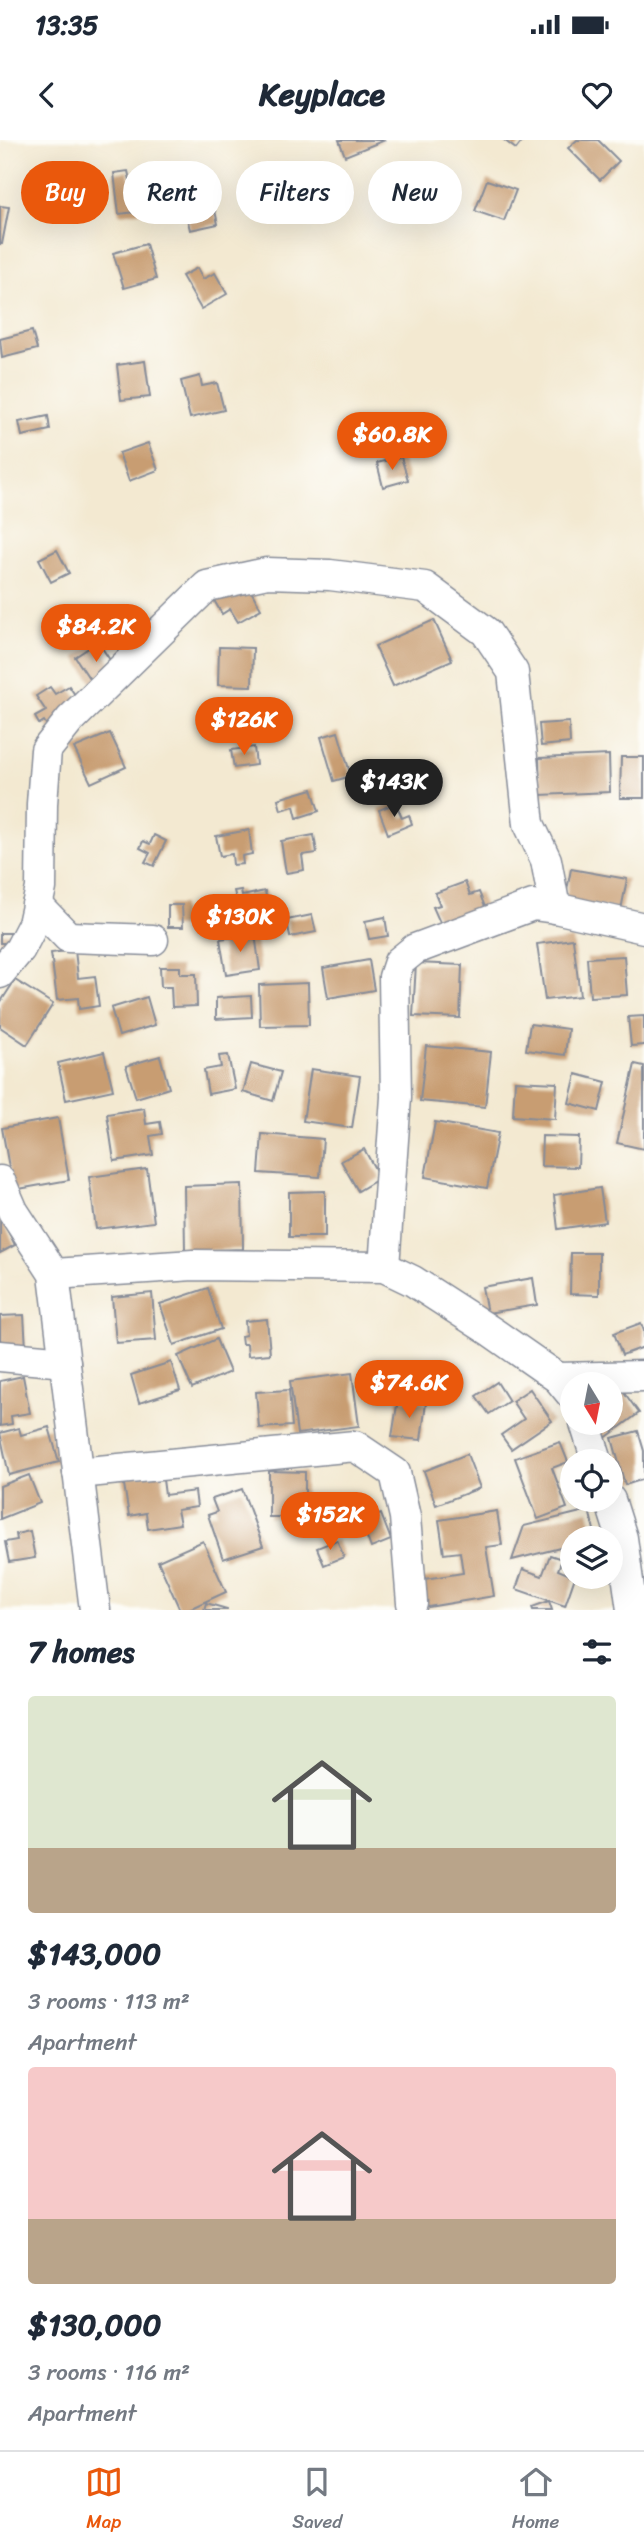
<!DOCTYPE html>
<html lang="en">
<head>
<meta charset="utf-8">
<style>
  body { margin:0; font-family:Sriracha,sans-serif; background:#f6f6f7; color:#1f2937; height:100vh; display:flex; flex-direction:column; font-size:26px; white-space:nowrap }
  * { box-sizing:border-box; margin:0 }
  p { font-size:23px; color:#747a83 }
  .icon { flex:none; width:38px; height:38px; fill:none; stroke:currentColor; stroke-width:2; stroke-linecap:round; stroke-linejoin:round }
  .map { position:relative; height:1470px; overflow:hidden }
  .side { display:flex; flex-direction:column; background:#fff; flex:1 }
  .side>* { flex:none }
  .guide { position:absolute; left:21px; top:21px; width:602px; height:63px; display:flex; gap:14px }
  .needle { width:46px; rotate:170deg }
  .controls { position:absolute; left:560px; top:1232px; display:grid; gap:14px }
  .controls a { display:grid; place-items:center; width:63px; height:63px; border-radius:50%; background:#fff; box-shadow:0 7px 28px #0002; font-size:35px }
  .price { position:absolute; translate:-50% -60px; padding:0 16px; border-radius:24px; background:#ea580c; color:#fff; font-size:23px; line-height:46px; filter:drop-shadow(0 2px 4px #0008) }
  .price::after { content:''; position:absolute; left:50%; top:42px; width:21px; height:16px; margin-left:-10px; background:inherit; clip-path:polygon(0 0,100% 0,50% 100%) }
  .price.selected { background:#222; color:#fff }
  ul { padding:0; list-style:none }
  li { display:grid; align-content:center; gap:14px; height:371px; padding:0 28px }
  li span { display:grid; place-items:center; height:217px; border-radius:7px; color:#555 }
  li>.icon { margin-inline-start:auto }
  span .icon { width:126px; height:126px; fill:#fffc; stroke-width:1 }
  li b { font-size:30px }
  h2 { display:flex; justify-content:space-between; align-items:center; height:84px; padding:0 28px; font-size:30px }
  .pill { padding:0 24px; border-radius:32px; background:#fff; box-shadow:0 7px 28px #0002; font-size:24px; line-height:63px }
  .pill.selected { background:#ea580c; color:#fff }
  .status { display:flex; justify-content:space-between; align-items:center; height:49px; padding:0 35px; background:#fff; direction:ltr }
  .status svg { height:19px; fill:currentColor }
  header { display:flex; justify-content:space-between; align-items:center; height:91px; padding:0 28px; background:#fff; font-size:32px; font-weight:800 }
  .tabs { display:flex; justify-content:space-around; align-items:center; height:98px; border-top:2px solid #e0e1e3; background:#fff; font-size:19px; color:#747a83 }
  .tabs a { display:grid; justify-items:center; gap:4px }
  .tabs .selected { color:#ea580c }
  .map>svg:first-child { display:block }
  .building { fill:#c89d72 }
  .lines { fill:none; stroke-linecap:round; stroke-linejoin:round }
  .minor-casing { stroke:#878c98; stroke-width:33 }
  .minor { stroke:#fff; stroke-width:30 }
</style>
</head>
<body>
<div class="status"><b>13:35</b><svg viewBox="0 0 49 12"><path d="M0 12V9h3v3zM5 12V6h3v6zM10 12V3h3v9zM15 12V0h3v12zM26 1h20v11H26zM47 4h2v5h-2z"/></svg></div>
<header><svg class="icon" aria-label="back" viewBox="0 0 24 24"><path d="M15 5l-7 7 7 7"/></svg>Keyplace<svg class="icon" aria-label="heart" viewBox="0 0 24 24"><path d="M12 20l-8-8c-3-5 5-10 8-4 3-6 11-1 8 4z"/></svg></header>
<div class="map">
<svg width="644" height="1470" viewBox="0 0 644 1470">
  <rect width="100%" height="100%" fill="#fdfcf7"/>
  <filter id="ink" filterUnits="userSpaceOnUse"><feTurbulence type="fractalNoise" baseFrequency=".0143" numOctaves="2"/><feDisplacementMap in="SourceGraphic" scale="14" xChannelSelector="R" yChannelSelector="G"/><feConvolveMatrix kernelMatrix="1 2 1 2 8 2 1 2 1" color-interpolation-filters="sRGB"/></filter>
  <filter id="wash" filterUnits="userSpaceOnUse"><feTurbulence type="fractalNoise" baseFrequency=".00686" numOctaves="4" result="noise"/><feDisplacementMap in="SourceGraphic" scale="28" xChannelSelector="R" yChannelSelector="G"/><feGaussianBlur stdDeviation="1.57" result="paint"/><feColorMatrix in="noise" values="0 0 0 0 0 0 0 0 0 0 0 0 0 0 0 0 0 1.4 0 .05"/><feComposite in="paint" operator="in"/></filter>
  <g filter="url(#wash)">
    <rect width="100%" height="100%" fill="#f3e9d1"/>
    <g id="blocks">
      <g class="building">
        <path d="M339 0H385L345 16Z"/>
        <path d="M504 0H523L516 9Z"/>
        <path d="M577 0H598L619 21 600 40 568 8Z"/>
        <path d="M128 31 130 40 141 39 145 71 119 74 114 33Z"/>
        <path d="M208 40 218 84 190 90 180 46Z"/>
        <path d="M487 40 516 50 504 81 475 71Z"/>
        <path d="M0 66 9 67 2 104H0Z"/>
        <path d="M146 104 156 139 124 148 113 113Z"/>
        <path d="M197 128 203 139 215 133 227 154 201 169 182 136Z"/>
        <path d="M32 191 37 209 2 218 0 199Z"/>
        <path d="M145 221 150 257 121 260 117 225Z"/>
        <path d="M200 236 202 246 217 243 224 270 190 278 181 241Z"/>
        <path d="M48 276 50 290 22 296 19 282Z"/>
        <path d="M148 303 158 330 129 341 119 313Z"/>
        <path d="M401 317 408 340 383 347 377 323Z"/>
        <path d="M57 410 69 433 51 442 39 419Z"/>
        <path d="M247 444 261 469 238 482 230 469 222 474 211 455Z"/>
        <path d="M434 480 452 520 393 546 375 506Z"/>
        <path d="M98 502 118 532 95 547 75 517Z"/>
        <path d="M219 507 253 508 252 546 218 545Z"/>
        <path d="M69 546 77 558 50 590 44 581 39 584 35 577 46 571 36 556 50 547 55 554Z"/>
        <path d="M569 582 570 603 541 606 539 584Z"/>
        <path d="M338 592 351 636 334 641 321 597Z"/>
        <path d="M110 593 126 627 91 643 74 608Z"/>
        <path d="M254 607 256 625 234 628 231 610Z"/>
        <path d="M609 615 610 652 540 655 539 618Z"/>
        <path d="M621 617H644V658H620Z"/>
        <path d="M312 649 319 671 297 678 294 666 281 670 278 659Z"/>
        <path d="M396 663 402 678 409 675 412 684 388 694 379 670Z"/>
        <path d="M249 690 252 714 242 716 243 724 233 725 232 714 220 716 216 696Z"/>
        <path d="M154 695 166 701 154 726 145 722 150 713 140 708 143 701 150 704Z"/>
        <path d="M314 695 317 713 302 715 304 730 286 733 281 701Z"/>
        <path d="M571 729 627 739 621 770 565 761Z"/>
        <path d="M465 742 470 755 479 752 485 767 441 785 433 767 440 765 435 753Z"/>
        <path d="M241 750 242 756 265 751 272 786 235 793 233 781 221 783 218 766 237 762 234 751Z"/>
        <path d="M168 765H182L183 787H168Z"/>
        <path d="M312 775 316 792 290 797 287 780Z"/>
        <path d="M385 777 388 796 369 799 365 781Z"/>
        <path d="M0 793H11L10 803H0Z"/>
        <path d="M255 794 260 830 226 835 220 799Z"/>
        <path d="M573 799 580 856 545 860 537 804Z"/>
        <path d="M75 810 78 838 95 836 99 866 79 869 78 858 57 860 51 813Z"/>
        <path d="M624 816 627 855 590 857 587 818Z"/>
        <path d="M369 820 374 850 328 858 323 828Z"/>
        <path d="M416 823 462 825 460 878 413 876Z"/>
        <path d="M160 827H180V834H196L197 866 172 867 171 847H161Z"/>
        <path d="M15 840 53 864 27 905 0 887V863Z"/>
        <path d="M308 843 309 885 260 886 259 845Z"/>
        <path d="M251 856 252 877 216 879V858Z"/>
        <path d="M147 857 155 885 119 896 111 868Z"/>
        <path d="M644 876V905L631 906 628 877Z"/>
        <path d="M530 884 568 889 565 915 526 910Z"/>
        <path d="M426 906 491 912 485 967 420 961Z"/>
        <path d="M104 912 113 950 66 960 58 923Z"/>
        <path d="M228 915 235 949 208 954 204 930 221 927 219 916Z"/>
        <path d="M160 916 169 948 136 958 126 926Z"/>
        <path d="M251 924 281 932 273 961 243 952Z"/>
        <path d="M635 924 644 926V1009L617 1003Z"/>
        <path d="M311 929 360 936 352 988 303 981Z"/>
        <path d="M576 934 606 942 599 971 569 963Z"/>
        <path d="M515 941 557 943 555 979 513 976Z"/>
        <path d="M144 968 146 984 160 982 162 994 150 996 153 1015 114 1021 107 974Z"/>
        <path d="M58 978 69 1040 13 1050 2 988Z"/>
        <path d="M435 982 498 993 487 1048 425 1037Z"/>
        <path d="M262 994 323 999 320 1037 259 1033Z"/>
        <path d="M542 996 579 997 578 1027 541 1026Z"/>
        <path d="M364 1009 380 1038 358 1051 341 1021Z"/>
        <path d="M147 1029 154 1082 96 1089 89 1037Z"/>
        <path d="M242 1044 243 1109 185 1111 184 1046Z"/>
        <path d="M600 1048 605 1082 558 1089 554 1055Z"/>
        <path d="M325 1051V1097H289V1052Z"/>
        <path d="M0 1075 15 1105 0 1113Z"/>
        <path d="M571 1113H599V1155L570 1154Z"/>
        <path d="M533 1138 537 1165 487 1173 482 1147Z"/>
        <path d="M208 1148 221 1189 174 1205 160 1164Z"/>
        <path d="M152 1153 156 1200 116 1203 112 1157Z"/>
        <path d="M24 1175 26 1208 0 1209V1176Z"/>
        <path d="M267 1179 270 1214 248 1216 247 1204H242L241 1196 246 1195 245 1181Z"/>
        <path d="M641 1183 644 1191V1207L622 1215 614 1193Z"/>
        <path d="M216 1199 230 1232 192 1248 178 1216Z"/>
        <path d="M171 1222 180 1250 139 1263 131 1235Z"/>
        <path d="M352 1233 359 1286 297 1294 290 1241Z"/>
        <path d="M23 1236 30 1273 11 1276 12 1284 0 1286V1241Z"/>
        <path d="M616 1241 639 1273 604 1299 591 1283H611V1245Z"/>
        <path d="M497 1242 509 1261 489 1274 476 1256Z"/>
        <path d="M530 1249 552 1281 511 1309 501 1295 524 1279 512 1261Z"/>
        <path d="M289 1250 292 1286 259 1288 256 1252Z"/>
        <path d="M398 1259 426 1263 421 1300 392 1297Z"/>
        <path d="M49 1287 59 1322 9 1335 0 1293 19 1288 21 1295Z"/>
        <path d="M638 1291 644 1311V1339L625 1345 612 1298Z"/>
        <path d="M560 1302 568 1322 552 1328 567 1368 538 1379 515 1318Z"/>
        <path d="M467 1314 480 1348 436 1365 424 1331Z"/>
        <path d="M269 1331 305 1332V1377H269Z"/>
        <path d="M162 1332 165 1355 195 1351 197 1367 177 1370 180 1384 148 1389 146 1373 129 1376 123 1338Z"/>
        <path d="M29 1335 40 1363 0 1379V1346Z"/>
        <path d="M242 1349 263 1406 223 1419 208 1375 217 1372 212 1359Z"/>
        <path d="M589 1370 596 1398H572V1405L512 1420 524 1386Z"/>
        <path d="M497 1371 502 1405 486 1407 494 1456 422 1468 418 1440 463 1433 460 1412 444 1414 439 1380Z"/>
        <path d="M381 1374 391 1400 371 1408 361 1381Z"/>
        <path d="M30 1391 35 1418 9 1422 5 1402 17 1400 16 1394Z"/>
        <path d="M337 1400 344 1417 324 1425 317 1408Z"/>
        <path d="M203 1401 226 1452 187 1470H180L158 1421Z"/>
        <path d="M550 1415 562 1419 558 1430 575 1437 565 1466 516 1449 523 1429 542 1436Z"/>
        <path d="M549 1461 552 1470H533L532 1467Z"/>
        <path d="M206 1463 227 1469V1470H204Z"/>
      </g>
    </g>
  </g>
  <g filter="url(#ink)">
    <use href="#blocks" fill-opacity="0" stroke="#878c98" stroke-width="2"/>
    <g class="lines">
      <defs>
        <g id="minor">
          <path d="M37 765 68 797 153 800"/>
          <path d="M0 833 20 809 33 784 41 748 42 664 46 610 70 580 207 446 267 433 330 435 425 447 486 492 513 532 529 684 546 720 555 768"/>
          <path d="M0 1041 13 1071 54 1134 95 1470"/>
          <path d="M384 1127 396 957 394 837 399 822 415 809 533 765 555 768 644 788"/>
          <path d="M54 1134 193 1125 384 1127 413 1141 492 1192 558 1238 572 1255"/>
          <path d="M0 1216 65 1222"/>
          <path d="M558 1238 644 1236"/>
          <path d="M585 1283 597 1321"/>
          <path d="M78 1333 355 1306 395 1333 405 1377 412 1463"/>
          <path d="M610 1360 622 1398 632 1470"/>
        </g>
      </defs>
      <use href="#minor" class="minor-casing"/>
      <use href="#minor" class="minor"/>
    </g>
  </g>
</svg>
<div class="controls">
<a><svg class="needle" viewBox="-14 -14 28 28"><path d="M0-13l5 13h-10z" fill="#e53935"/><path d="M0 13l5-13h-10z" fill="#747a83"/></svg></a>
<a><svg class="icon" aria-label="locate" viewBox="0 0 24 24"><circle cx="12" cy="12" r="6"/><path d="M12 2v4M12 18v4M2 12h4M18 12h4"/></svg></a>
<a><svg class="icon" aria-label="layers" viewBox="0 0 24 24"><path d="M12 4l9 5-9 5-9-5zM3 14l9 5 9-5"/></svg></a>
</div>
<b class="price" style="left:392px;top:332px">$60.8K</b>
<b class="price" style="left:96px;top:524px">$84.2K</b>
<b class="price" style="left:244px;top:617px">$126K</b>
<b class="price selected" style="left:394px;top:679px">$143K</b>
<b class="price" style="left:240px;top:814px">$130K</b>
<b class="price" style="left:409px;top:1280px">$74.6K</b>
<b class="price" style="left:330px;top:1412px">$152K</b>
<div class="guide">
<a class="pill selected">Buy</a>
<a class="pill">Rent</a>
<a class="pill">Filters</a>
<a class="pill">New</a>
</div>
</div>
<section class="side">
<h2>7 homes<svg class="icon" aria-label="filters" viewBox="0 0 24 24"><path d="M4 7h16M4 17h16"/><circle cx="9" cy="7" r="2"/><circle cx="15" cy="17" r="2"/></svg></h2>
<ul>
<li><span style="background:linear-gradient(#dfe7d0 70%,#b9a48a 0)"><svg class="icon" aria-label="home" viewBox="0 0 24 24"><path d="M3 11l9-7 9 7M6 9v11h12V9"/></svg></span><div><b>$143,000</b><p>3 rooms · 113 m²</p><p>Apartment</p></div></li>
<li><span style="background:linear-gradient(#f6c9c9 70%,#b9a48a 0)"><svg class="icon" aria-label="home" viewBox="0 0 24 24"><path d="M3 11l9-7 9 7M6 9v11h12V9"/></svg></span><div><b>$130,000</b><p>3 rooms · 116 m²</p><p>Apartment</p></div></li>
</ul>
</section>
<nav class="tabs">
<a class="selected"><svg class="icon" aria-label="map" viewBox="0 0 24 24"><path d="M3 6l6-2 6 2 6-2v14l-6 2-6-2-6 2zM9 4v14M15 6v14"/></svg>Map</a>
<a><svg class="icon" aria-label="saved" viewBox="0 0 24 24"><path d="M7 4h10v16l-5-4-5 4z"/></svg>Saved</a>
<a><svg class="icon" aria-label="home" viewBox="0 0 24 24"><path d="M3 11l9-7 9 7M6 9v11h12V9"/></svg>Home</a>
</nav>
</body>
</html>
